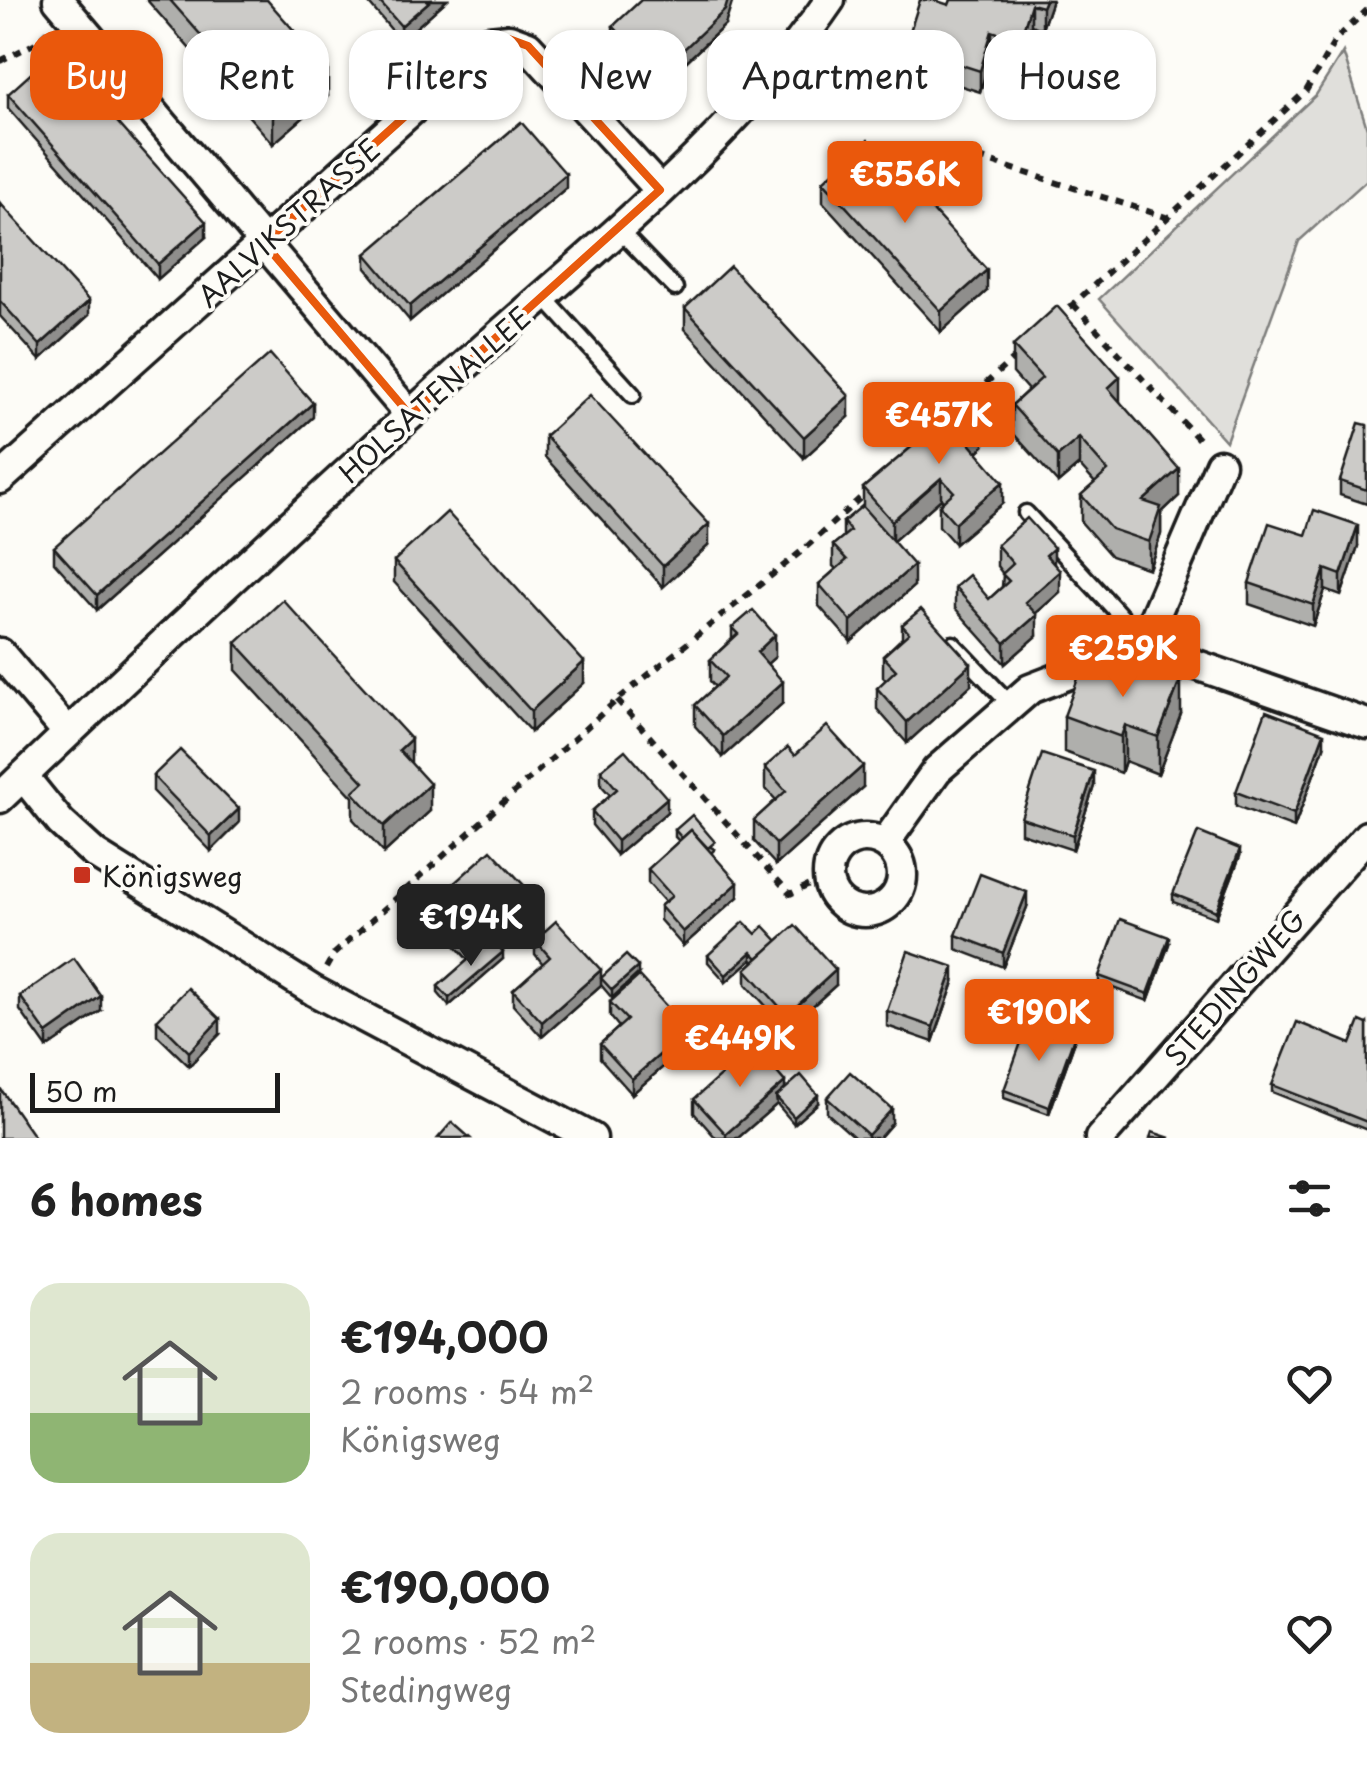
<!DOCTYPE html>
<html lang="en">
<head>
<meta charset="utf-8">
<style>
  body { margin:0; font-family:"Playpen Sans",sans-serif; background:#f6f6f6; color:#222; height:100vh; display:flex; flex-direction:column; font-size:38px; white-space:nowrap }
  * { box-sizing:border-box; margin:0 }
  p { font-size:32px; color:#767676 }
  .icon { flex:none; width:55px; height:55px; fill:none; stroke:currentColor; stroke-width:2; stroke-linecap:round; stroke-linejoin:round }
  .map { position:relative; height:1138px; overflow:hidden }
  .side { display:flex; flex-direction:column; background:#fff; flex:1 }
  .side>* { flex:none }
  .guide { position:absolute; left:30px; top:30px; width:1308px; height:90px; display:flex; gap:20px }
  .scale { position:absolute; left:30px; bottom:25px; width:250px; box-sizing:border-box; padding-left:10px; border:5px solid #1c1c1c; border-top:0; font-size:28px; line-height:35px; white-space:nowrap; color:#1c1c1c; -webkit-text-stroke:8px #fdfcf7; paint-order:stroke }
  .price { position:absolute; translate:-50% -85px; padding:0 22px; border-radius:10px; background:#ea580c; color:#fff; font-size:32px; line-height:65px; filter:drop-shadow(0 2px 5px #0008) }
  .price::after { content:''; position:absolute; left:50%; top:60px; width:30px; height:22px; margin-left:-15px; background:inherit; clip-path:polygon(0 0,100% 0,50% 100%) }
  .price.current { background:#222; color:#fff }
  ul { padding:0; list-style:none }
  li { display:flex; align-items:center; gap:30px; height:250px; padding:0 30px }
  li span { display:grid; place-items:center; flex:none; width:280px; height:200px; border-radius:30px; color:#555 }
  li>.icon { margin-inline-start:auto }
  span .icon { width:120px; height:120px; fill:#fffc; stroke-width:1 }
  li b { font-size:42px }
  h2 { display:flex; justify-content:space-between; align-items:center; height:120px; padding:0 30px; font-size:42px }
  .tag { padding:0 35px; border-radius:30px; background:#fff; box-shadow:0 2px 8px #0004; font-size:35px; line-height:90px }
  .tag.current { background:#ea580c; color:#fff }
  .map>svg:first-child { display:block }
  .green { fill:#e0dfdb; stroke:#7e7e7c; stroke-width:2.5 }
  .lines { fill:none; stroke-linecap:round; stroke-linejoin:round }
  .lane-casing { stroke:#1c1c1c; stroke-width:21 }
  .street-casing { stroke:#1c1c1c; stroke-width:35 }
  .path { stroke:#1c1c1c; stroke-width:6; stroke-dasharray:8 8; stroke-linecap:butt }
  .lane { stroke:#fdfcf7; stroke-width:14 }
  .street { stroke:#fdfcf7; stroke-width:28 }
  .wall { fill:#afafac; stroke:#1c1c1c; stroke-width:2.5 }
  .shaded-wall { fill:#8f8e8c; stroke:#1c1c1c; stroke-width:2.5 }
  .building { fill:#cccbc8; stroke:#1c1c1c; stroke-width:2.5 }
  .marked { fill:none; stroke:#e8590c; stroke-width:8; stroke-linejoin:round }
  .poi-dot { fill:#c8321e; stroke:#fdfcf7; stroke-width:4 }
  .labels { text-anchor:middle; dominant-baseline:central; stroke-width:8; stroke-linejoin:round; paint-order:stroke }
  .street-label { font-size:28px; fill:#1c1c1c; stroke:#fdfcf7 }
  .poi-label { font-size:28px; fill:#1c1c1c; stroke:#fdfcf7; text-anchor:start }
</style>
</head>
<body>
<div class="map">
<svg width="1367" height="1138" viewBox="0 0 1367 1138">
  <rect width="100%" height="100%" fill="#fdfcf7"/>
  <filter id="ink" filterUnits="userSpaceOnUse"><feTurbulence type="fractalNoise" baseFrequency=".01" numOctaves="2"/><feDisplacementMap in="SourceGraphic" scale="20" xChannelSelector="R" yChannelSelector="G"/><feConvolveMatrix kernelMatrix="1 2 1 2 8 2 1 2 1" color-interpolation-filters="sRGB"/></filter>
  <g filter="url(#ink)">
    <path class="green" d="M1343 52 1367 128V180L1299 241 1226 441 1099 299 1316 95Z"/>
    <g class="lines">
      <defs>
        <g id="lane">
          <path d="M618 229 675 288"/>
          <path d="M543 296 633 395"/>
          <path d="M1026 513 1131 627 1142 645"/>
          <path d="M953 644 1011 705"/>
        </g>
        <g id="street">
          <path d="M58 0 410 415"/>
          <path d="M1220 464 1142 646 1367 724"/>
          <path d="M0 479 489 41 509 39 528 46 660 190"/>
          <path d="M0 653 67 732"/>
          <path d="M23 776 61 823 95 854 314 991 592 1138"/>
          <path d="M0 798C155 649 313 503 472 359 597 247 735 139 830 0"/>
          <circle cx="865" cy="875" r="37"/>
          <path d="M885 843 937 770 1030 689 1142 646"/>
          <path d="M1100 1138 1367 836"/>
        </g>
      </defs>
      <use href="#lane" class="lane-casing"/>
      <use href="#street" class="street-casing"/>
      <g class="path">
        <path d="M0 61 34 44 49 30"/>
        <path d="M963 153 1166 217"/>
        <path d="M1073 304 1203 444"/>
        <path d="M1058 318 1306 91 1336 39 1367 10"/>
        <path d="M962 405 1016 356"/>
        <path d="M617 700 790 894 829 876"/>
        <path d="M326 968 334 954 617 700 803 550 868 491"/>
      </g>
      <use href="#lane" class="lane"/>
      <use href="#street" class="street"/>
    </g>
    <g class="wall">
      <path d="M147 0H267L328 96 273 144Z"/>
      <path d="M366 0H447L401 41Z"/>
      <path d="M951 0H1052L1042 29 1031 25 1020 61 992 52 980 92 905 68V47L949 5Z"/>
      <path d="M725 25 658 88 613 41V26Z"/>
      <path d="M8 94 206 237 158 279 8 108Z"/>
      <path d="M823 181 987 291 941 332 823 202Z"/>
      <path d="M566 188 410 321 366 268V254Z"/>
      <path d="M0 203 89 315 40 360 0 316Z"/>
      <path d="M685 308 849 417 804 458 685 329Z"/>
      <path d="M1013 346 1120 403 1179 496 1161 513V534L1149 569 1111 556 1081 522V495L1095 483 1079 465 1058 483 1012 432V405L1028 390 1013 373Z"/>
      <path d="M934 414 984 446 977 452 1003 503 955 544 939 526V505L943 501 941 499 893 541 914 586 851 642 819 606V584L836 569 833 566V545L843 537V522L863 507V488L934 428Z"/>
      <path d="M313 417 97 610 54 562V547Z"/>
      <path d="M1367 425V504L1340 495V481Z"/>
      <path d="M545 436 709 545 663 587 545 457Z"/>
      <path d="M1306 535 1358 546 1341 596 1325 590 1313 626 1249 604V583Z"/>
      <path d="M997 545 1054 564 1060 592 1036 614 1037 636 1005 664 955 608V587L989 599 1002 587 1003 574 997 566Z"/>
      <path d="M394 561 584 683 531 732 394 582Z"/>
      <path d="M902 625 971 685 907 743 877 709V688L886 680 883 677V656L902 638Z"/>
      <path d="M732 628 775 657 767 664 783 703 723 757 695 726V705L715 687 710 681V660L732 639Z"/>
      <path d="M236 643 411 764 430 811 384 853 353 819V797L236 670Z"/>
      <path d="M1181 714 1158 774 1125 761 1121 773 1064 752V716Z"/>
      <path d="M1324 747 1294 828 1236 806V792Z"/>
      <path d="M795 755 863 787 776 865 754 841V820L776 800 765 788V767Z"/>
      <path d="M601 770 667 812 617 855 592 825V811L610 795 601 785Z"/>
      <path d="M153 776 239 823 211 851 153 791Z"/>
      <path d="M1094 786 1073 850 1021 833V818Z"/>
      <path d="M675 830 715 849 711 853 738 897 683 946 660 920V906L665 902 648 883V869L679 841 675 837Z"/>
      <path d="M1240 856 1216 918 1173 902V894Z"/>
      <path d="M431 904 533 910 495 942 503 959 449 1006 438 993V986L468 960 431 919Z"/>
      <path d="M1027 907 1003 967 956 949V935Z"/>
      <path d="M756 934 777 941 836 985 787 1029 746 984V969L754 962 752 959 726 982 708 962V955Z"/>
      <path d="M535 940 601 978 638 974 612 998 601 985 542 1037 513 1005V990L543 964 535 954Z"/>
      <path d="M1169 944 1148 1001 1099 983V976Z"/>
      <path d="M954 982 933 1042 887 1026V1011Z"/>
      <path d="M20 996 101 1011 47 1048 20 1010Z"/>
      <path d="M610 1002 688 1037 721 1042 691 1069 678 1054 632 1094 600 1058V1044L619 1027 610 1016Z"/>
      <path d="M157 1020 220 1034 189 1066 157 1035Z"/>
      <path d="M1367 1024V1130L1272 1092V1085L1351 1044Z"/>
      <path d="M1074 1044 1049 1114 1004 1098V1090Z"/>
      <path d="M785 1089 818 1103 794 1124 777 1104 738 1138H716L694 1113V1099Z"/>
      <path d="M827 1098 892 1123 879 1138H855L827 1113Z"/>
    </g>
    <g class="shaded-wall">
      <path d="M431 0H447L401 41V26Z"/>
      <path d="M728 0H733L725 25 658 88V74Z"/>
      <path d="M1045 0H1052L1042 29V7Z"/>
      <path d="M1031 4V25L1020 61V40Z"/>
      <path d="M992 31V52L980 92V71Z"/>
      <path d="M328 69V96L273 144V117Z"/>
      <path d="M566 174V188L410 321V306Z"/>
      <path d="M206 222V237L158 279V264Z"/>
      <path d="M987 270V291L941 332V311Z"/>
      <path d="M89 301V315L40 360V345Z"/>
      <path d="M1120 377V404L1108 388Z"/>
      <path d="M849 396V417L804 458V437Z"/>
      <path d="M313 403V417L97 610V595Z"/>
      <path d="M984 425V446L967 461V440Z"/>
      <path d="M1079 438V465L1058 483V456Z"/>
      <path d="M1179 469V496L1161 513V534L1149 569V542L1143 501Z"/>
      <path d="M941 478V499L892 542V521Z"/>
      <path d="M1003 482V503L955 544V523Z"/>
      <path d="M709 524V545L663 587V566Z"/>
      <path d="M1358 525V546L1341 596V575Z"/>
      <path d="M1054 548V569L1046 555Z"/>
      <path d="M914 565V586L851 642V621Z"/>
      <path d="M1325 569V590L1313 626V605Z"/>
      <path d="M1060 571V592L1025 623V602Z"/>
      <path d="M1037 615V636L1005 664V643Z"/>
      <path d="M775 635V657L757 673V652Z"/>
      <path d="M584 662V683L531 732V711Z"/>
      <path d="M971 664V685L907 743V722Z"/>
      <path d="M1181 678V714L1158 774V737Z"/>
      <path d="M783 682V703L723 757V736Z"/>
      <path d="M1125 725V761L1121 773V737Z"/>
      <path d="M1324 733V747L1294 828V814Z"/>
      <path d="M411 739V766L399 750Z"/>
      <path d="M863 766V787L776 865V844Z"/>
      <path d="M1094 771V786L1073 850V835Z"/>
      <path d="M430 784V811L384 853V826Z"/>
      <path d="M667 798V812L617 855V841Z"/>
      <path d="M239 809V823L211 851V836Z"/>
      <path d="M1240 849V856L1216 918V911Z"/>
      <path d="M738 883V897L683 946V932Z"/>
      <path d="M1027 892V907L1003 967V953Z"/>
      <path d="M533 895V910L471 964V949Z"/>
      <path d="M1169 937V944L1148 1001V994Z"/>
      <path d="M503 952V959L449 1006V998Z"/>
      <path d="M752 952V959L726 982V975Z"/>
      <path d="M638 967V974L612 998V990Z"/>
      <path d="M954 967V982L933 1042V1027Z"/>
      <path d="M601 970V985L542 1037V1022Z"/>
      <path d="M836 970V985L787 1029V1015Z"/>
      <path d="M101 996V1011L47 1048V1034Z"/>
      <path d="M220 1019V1034L189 1066V1052Z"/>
      <path d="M688 1030V1044L678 1046V1054L632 1094V1079Z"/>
      <path d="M721 1035V1042L691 1069V1061Z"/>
      <path d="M1074 1037V1044L1049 1114V1107Z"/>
      <path d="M785 1082V1097H776L777 1104 738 1138H726V1134Z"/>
      <path d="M818 1095V1103L794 1124V1117Z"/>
      <path d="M892 1109V1123L879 1138H868V1135Z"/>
    </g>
    <g class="building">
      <path d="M170 0H267L328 69 273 117Z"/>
      <path d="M378 0H431L401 26Z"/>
      <path d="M641 0H728L725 10 658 74 613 26Z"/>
      <path d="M920 0H934L949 5 951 0H1045L1042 7 1031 4 1020 40 992 31 980 71 905 47Z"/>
      <path d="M55 52 206 222 158 264 8 94Z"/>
      <path d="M521 122 566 174 410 306 366 254Z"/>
      <path d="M868 140 987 270 941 311 823 181Z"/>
      <path d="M0 203 89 301 40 345 0 301Z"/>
      <path d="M730 266 849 396 804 437 685 308Z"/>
      <path d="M1057 306 1120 377 1108 388 1179 469 1143 501 1161 507 1149 542 1111 529 1081 495 1108 471 1079 438 1058 456 1012 405 1042 378 1013 346Z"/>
      <path d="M270 354 313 403 97 595 54 547Z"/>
      <path d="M957 394 984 425 967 440 1003 482 955 523 939 505 954 492 941 478 892 521 863 488 941 422 934 414Z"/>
      <path d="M590 395 709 524 663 566 545 436Z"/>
      <path d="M1359 423 1367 425V490L1340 481Z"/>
      <path d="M862 506 914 565 851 621 819 584 847 560 833 545 850 531 843 522Z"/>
      <path d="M1314 510 1358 525 1341 575 1325 569 1313 605 1249 583 1269 523 1306 535Z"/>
      <path d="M447 512 584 662 531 711 394 561Z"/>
      <path d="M1027 518 1054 548 1046 555 1060 571 1025 602 1037 615 1005 643 955 587 969 575 989 599 1009 581 1002 574 1013 564 997 545Z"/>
      <path d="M283 600 411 739 399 750 430 784 384 826 353 792 364 782 236 643Z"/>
      <path d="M921 609 971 664 907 722 877 688 896 670 883 656 909 633 902 625Z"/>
      <path d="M753 610 775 635 757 652 783 682 723 736 695 705 726 677 710 660 738 634 732 628Z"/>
      <path d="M1139 662 1181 678 1158 737 1125 725 1121 737 1064 716 1083 665 1132 683Z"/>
      <path d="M1266 711 1324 733 1294 814 1236 792Z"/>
      <path d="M827 726 863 766 776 844 754 820 786 791 765 767 788 747 795 755Z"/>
      <path d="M180 750 239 809 211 836 153 776Z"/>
      <path d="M625 750 667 798 617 841 592 811 617 789 601 770Z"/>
      <path d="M1042 754 1094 771 1073 835 1021 818Z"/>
      <path d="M692 815 715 842 708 848 691 830 682 838 675 830Z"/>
      <path d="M691 830 738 883 683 932 660 906 672 896 648 869Z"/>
      <path d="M1198 832 1240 849 1216 911 1173 894Z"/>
      <path d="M491 850 533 895 471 949 431 904Z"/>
      <path d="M980 874 1027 892 1003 953 956 935Z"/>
      <path d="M1120 919 1169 937 1148 994 1099 976Z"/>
      <path d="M556 921 601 970 542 1022 513 990 550 957 535 940Z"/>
      <path d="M744 922 756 934 764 926 778 941 758 958 752 952 726 975 708 955Z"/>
      <path d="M795 925 836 970 787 1015 746 969Z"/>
      <path d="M492 939 503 952 449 998 438 986Z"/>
      <path d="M908 951 954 967 933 1027 887 1011Z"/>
      <path d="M626 955 638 967 612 990 601 978Z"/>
      <path d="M74 958 101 996 47 1034 20 996Z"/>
      <path d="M639 976 688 1030 632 1079 600 1044 627 1020 610 1002Z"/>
      <path d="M188 988 220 1019 189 1052 157 1020Z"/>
      <path d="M707 1019 721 1035 691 1061 678 1046Z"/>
      <path d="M1029 1020 1074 1037 1049 1107 1004 1090Z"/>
      <path d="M1360 1021 1367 1024V1122L1272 1085 1297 1022 1351 1044Z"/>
      <path d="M754 1046 785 1082 726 1134 694 1099Z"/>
      <path d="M850 1072 892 1109 868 1135 827 1098Z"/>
      <path d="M801 1075 818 1095 794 1117 776 1097Z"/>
      <path d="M0 1088 35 1138H0Z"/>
      <path d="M452 1122 470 1138H438Z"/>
      <path d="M1152 1132 1170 1138H1150Z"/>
    </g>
  </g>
  <path class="marked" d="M509 39 528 46 660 190 410 415 264 243 489 41Z"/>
  <rect class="poi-dot" x="72" y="865" width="20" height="20" rx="5"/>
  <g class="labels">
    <g class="street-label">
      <text transform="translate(288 222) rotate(-42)">AALVIKSTRASSE</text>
      <text transform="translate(434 394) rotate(-42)">HOLSATENALLEE</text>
      <text transform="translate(1234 987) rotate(-49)">STEDINGWEG</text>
    </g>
    <g class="poi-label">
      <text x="102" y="875">Königsweg</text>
    </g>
  </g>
</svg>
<div class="scale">50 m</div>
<b class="price" style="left:905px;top:226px">€556K</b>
<b class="price" style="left:939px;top:467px">€457K</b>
<b class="price" style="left:1123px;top:700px">€259K</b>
<b class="price current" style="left:471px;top:969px">€194K</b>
<b class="price" style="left:1039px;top:1064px">€190K</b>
<b class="price" style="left:740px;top:1090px">€449K</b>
<div class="guide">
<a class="tag current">Buy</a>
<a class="tag">Rent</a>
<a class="tag">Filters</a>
<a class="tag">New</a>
<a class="tag">Apartment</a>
<a class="tag">House</a>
</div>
</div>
<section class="side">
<h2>6 homes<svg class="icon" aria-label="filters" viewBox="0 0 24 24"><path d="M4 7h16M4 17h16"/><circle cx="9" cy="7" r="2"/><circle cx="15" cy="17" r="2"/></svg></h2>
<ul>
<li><span style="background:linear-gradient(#dfe7d0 65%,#8fb573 0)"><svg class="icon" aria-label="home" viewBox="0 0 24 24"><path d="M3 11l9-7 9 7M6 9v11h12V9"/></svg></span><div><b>€194,000</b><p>2 rooms · 54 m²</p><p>Königsweg</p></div><svg class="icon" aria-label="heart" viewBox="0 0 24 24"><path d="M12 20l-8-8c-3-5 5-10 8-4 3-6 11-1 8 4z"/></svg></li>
<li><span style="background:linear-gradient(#dfe7d0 65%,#c2b280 0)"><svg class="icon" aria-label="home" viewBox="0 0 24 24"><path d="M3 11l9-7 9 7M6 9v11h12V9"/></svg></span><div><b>€190,000</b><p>2 rooms · 52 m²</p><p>Stedingweg</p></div><svg class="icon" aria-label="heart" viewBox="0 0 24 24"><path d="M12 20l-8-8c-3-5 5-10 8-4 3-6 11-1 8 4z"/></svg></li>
</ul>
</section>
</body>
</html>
